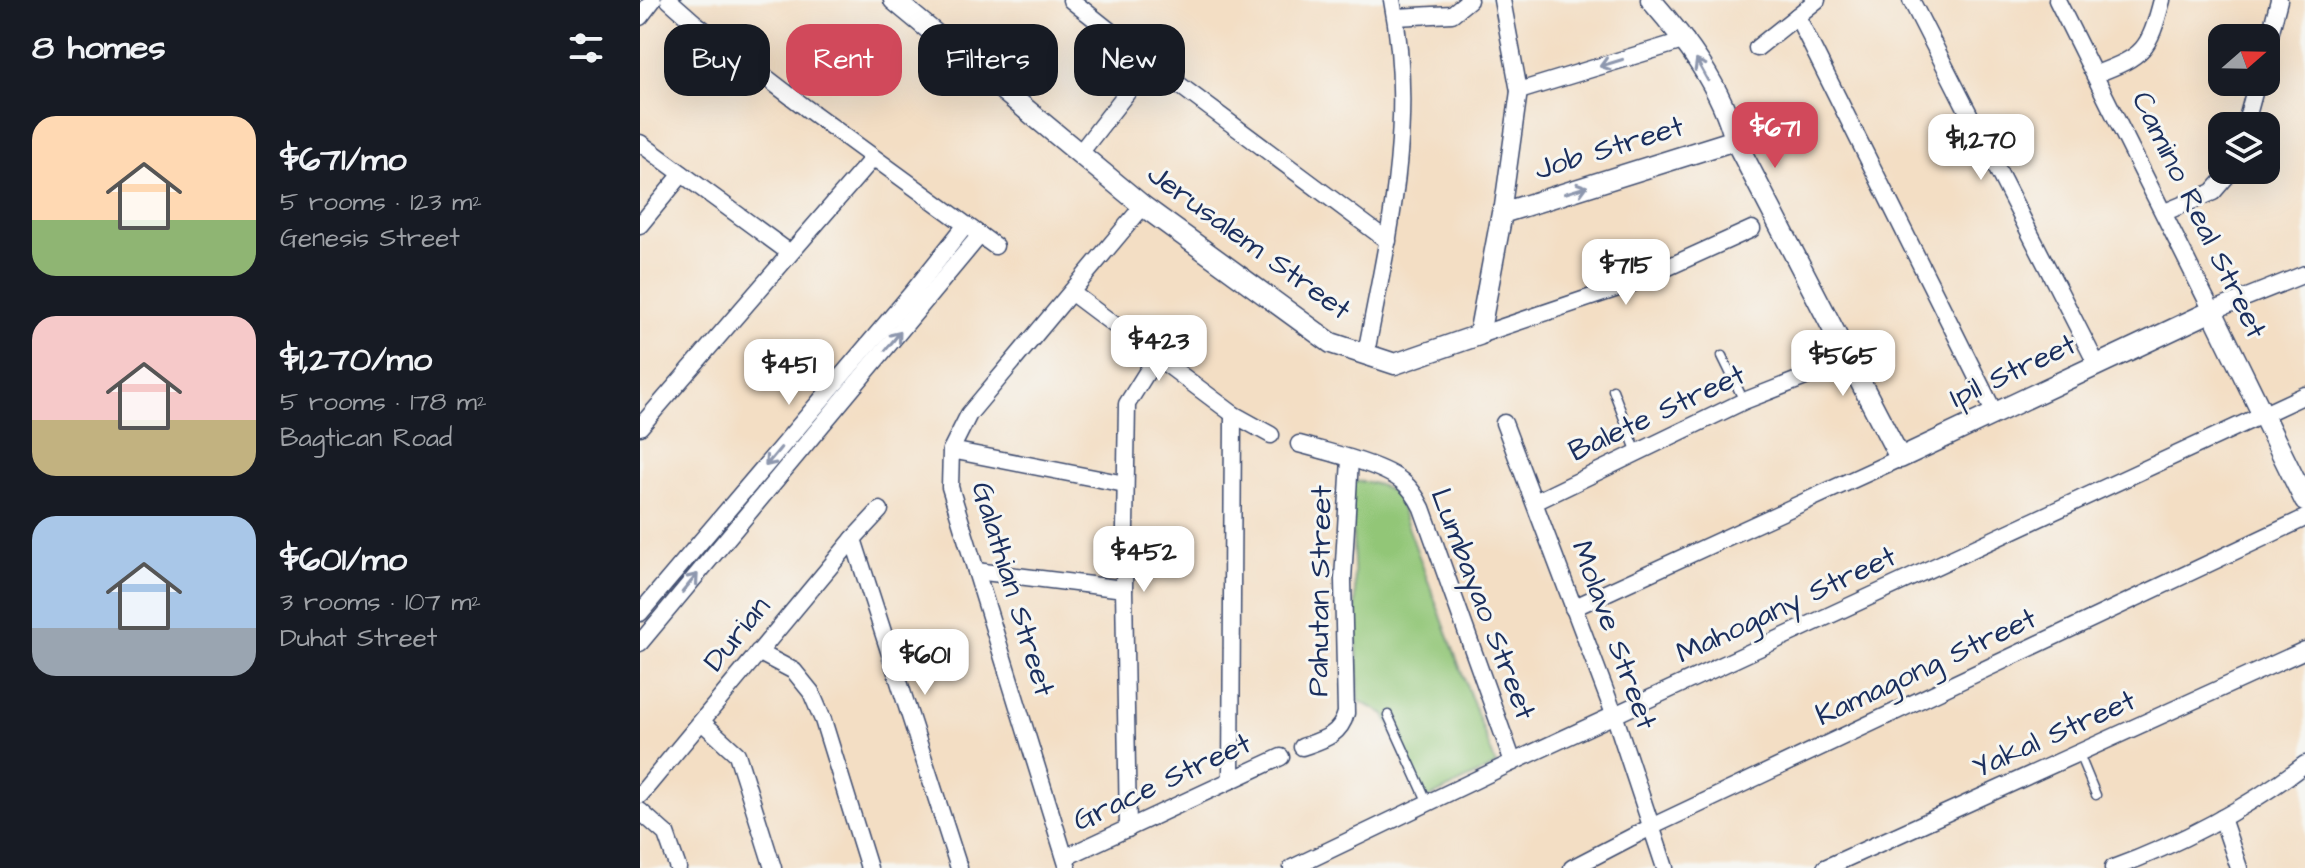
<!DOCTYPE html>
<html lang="en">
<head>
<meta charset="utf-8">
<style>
  body { margin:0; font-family:"Architects Daughter",sans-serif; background:#20242c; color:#f1f3f6; height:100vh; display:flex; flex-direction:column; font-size:30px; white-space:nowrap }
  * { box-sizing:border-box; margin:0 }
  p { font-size:26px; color:#9ea1a6 }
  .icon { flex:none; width:44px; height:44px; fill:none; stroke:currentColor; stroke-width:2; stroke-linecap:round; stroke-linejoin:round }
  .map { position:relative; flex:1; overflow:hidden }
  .sheet { display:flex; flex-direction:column; background:#171b24; width:640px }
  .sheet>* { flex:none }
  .top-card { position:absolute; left:24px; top:24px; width:760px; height:72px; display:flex; gap:16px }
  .needle { width:52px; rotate:70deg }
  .buttons { position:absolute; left:1568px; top:24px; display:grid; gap:16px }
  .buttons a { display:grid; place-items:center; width:72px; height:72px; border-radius:16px; background:#171b24; box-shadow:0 8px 32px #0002; font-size:40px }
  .price { position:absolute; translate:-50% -68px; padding:0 18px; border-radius:16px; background:#fff; color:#222; font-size:26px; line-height:52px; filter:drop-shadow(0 2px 4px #0008) }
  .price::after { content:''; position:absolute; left:50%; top:48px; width:24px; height:18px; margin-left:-12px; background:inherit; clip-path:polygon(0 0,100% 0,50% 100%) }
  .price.on { background:#d1495b; color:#fff }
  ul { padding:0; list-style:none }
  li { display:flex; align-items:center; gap:24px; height:200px; padding:0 32px }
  li span { display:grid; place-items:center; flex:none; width:224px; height:160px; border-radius:24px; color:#555 }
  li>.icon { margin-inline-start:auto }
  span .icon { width:96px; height:96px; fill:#fffc; stroke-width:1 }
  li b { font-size:34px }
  h2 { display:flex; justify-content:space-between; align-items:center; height:96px; padding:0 32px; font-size:34px }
  .chip { padding:0 28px; border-radius:24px; background:#171b24; box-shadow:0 8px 32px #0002; font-size:28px; line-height:72px }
  .chip.on { background:#d1495b; color:#fff }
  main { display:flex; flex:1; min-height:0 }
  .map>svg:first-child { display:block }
  .green { fill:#92c677; stroke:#567a6a; stroke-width:2 }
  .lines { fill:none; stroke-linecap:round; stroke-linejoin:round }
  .service-casing { stroke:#3b496d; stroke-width:11 }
  .minor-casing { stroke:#3b496d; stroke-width:19 }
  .tertiary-casing { stroke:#3b496d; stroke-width:23 }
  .service { stroke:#fff; stroke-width:8 }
  .minor { stroke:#fff; stroke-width:16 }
  .tertiary { stroke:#fff; stroke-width:20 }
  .oneway { stroke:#8d97ae }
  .labels { text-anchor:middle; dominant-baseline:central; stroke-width:6; stroke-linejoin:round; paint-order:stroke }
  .street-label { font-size:30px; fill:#1b2f5e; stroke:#f6f6f2 }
</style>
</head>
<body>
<main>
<section class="sheet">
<h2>8 homes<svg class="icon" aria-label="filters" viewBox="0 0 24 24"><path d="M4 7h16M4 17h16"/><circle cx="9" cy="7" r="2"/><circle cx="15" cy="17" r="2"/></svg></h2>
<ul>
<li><span style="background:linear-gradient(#ffd9b3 65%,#8fb573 0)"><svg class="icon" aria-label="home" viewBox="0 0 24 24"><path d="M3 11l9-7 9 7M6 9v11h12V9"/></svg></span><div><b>$671/mo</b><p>5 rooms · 123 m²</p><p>Genesis Street</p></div></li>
<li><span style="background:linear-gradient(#f6c9c9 65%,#c2b280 0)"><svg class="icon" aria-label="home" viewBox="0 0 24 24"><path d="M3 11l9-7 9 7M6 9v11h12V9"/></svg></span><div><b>$1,270/mo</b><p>5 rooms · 178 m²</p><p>Bagtican Road</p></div></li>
<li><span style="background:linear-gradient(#a9c7e8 70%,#9aa5b1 0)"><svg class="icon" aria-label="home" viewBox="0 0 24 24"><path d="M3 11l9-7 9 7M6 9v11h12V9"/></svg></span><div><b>$601/mo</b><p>3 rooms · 107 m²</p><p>Duhat Street</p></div></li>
</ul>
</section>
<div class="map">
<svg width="1665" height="868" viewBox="0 0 1665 868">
  <rect width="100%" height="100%" fill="#f6f6f2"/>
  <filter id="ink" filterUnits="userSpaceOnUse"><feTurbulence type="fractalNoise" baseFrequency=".0125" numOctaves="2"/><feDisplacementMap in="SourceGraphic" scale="16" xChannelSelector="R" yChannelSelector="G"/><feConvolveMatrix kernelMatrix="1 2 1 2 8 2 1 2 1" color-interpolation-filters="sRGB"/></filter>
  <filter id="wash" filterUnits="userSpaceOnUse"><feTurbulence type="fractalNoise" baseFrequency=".006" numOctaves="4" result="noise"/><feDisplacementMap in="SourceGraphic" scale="32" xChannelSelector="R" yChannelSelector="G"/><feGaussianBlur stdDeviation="1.8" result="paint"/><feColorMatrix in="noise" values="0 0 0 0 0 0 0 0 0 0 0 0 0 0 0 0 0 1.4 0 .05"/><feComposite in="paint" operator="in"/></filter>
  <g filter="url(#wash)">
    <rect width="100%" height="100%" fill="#f3dec4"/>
    <path class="green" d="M711 481C731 482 743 483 757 497L856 765 783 801 745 714 719 701Z"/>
  </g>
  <g filter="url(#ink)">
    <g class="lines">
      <defs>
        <g id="service">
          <path d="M1082 356 1104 401"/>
          <path d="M973 390 997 453"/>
          <path d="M748 715 788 803"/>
          <path d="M1439 754 1456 795"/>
        </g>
        <g id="minor">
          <path d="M29 0 55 23 166 108 355 246"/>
          <path d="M431 0 510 63 748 241"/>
          <path d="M1271 0 1457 365"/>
          <path d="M1417 0 1572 311 1665 274"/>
          <path d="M1157 16 1354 412"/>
          <path d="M0 17 13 0"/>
          <path d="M756 17 812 14 829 0"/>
          <path d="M1117 48 1177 0"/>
          <path d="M1626 50 1639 0"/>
          <path d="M1456 74C1504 56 1509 50 1522 0"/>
          <path d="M879 91 1046 40"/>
          <path d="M1605 126 1617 82"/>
          <path d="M0 143 150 253"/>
          <path d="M440 153 510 63"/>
          <path d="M1525 212 1573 192 1592 170"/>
          <path d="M862 213 879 91 862 0"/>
          <path d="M0 225 42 174"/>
          <path d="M432 293 593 414 631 435"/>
          <path d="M839 335 993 283 1112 229"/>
          <path d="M726 353C749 234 776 122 752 0"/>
          <path d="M864 423 974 714 1025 868"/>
          <path d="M0 427 233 158"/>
          <path d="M659 444C687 452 742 464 763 482 772 489 777 498 782 508L873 762"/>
          <path d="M311 450 485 484"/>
          <path d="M895 502 1104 401 1209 360"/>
          <path d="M213 539 319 868"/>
          <path d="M336 571 484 589"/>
          <path d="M933 608 1260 458"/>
          <path d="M0 613 272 293 326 225"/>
          <path d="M0 643 340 235"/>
          <path d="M118 652 154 671 171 692 183 720 229 868"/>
          <path d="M62 722 97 754 133 868"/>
          <path d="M662 747C682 740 700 736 706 713L703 580 710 459"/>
          <path d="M591 780 593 414"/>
          <path d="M0 795 213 539 240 510"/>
          <path d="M0 811 26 834 38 868"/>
          <path d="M1582 818 1599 868"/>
          <path d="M488 829 484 589 487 404 517 356"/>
          <path d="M426 857 641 757"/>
          <path d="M428 868 310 487 311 450 329 414 503 206"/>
          <path d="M652 868 873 762 1665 395"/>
          <path d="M932 868 1011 827 1665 518"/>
          <path d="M1185 868 1665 650"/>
          <path d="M1473 868C1541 843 1607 808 1665 764"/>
        </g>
        <g id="tertiary">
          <path d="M254 0 503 206 691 343 755 364 839 335 862 213 1095 140"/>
          <path d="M1011 0C1046 40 1082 88 1095 140L1260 458 1572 311 1665 501"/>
        </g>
      </defs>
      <use href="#service" class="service-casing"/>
      <use href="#minor" class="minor-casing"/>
      <use href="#tertiary" class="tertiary-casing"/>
      <use href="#service" class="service"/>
      <use href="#minor" class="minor"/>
      <use href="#tertiary" class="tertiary"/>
    </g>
    <defs><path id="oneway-shaft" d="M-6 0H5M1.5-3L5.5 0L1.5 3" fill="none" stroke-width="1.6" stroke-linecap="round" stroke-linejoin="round" transform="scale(2)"/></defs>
    <g class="oneway">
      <use href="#oneway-shaft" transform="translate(971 63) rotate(163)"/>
      <use href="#oneway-shaft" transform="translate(1062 70) rotate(-119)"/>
      <use href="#oneway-shaft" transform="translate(936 190) rotate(-17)"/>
      <use href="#oneway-shaft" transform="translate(253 341) rotate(-51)"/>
      <use href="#oneway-shaft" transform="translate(133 457) rotate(130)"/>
      <use href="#oneway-shaft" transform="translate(50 583) rotate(-50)"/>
    </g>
  </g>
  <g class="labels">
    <g class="street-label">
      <text transform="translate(969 148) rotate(-17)">Job Street</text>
      <text transform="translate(1559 215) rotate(64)">Camino Real Street</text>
      <text transform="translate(609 242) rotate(36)">Jerusalem Street</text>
      <text transform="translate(1373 371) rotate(-25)">Ipil Street</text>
      <text transform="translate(1017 413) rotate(-25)">Balete Street</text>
      <text transform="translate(373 589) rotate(73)">Galathian Street</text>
      <text transform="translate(680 591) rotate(-89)">Pahutan Street</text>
      <text transform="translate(843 604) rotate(69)">Lumbayao Street</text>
      <text transform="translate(1146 605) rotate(-25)">Mahogany Street</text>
      <text transform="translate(97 634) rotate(-51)">Durian</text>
      <text transform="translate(974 635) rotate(70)">Molave Street</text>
      <text transform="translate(1286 667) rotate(-25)">Kamagong Street</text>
      <text transform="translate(1414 734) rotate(-24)">Yakal Street</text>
      <text transform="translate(522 782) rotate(-25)">Grace Street</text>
    </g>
  </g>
</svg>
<div class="buttons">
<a><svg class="needle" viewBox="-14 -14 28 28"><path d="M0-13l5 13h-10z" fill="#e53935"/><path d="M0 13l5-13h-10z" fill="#9ea1a6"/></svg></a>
<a><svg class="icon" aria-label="layers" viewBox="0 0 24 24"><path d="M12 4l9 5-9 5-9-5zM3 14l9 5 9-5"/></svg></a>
</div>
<b class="price on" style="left:1135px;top:170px">$671</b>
<b class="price" style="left:1341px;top:182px">$1,270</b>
<b class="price" style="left:986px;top:307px">$715</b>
<b class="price" style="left:519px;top:383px">$423</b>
<b class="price" style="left:1203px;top:398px">$565</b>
<b class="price" style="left:149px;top:407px">$451</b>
<b class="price" style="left:504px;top:594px">$452</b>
<b class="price" style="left:285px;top:697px">$601</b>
<div class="top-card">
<a class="chip">Buy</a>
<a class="chip on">Rent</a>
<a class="chip">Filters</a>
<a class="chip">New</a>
</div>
</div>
</main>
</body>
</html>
